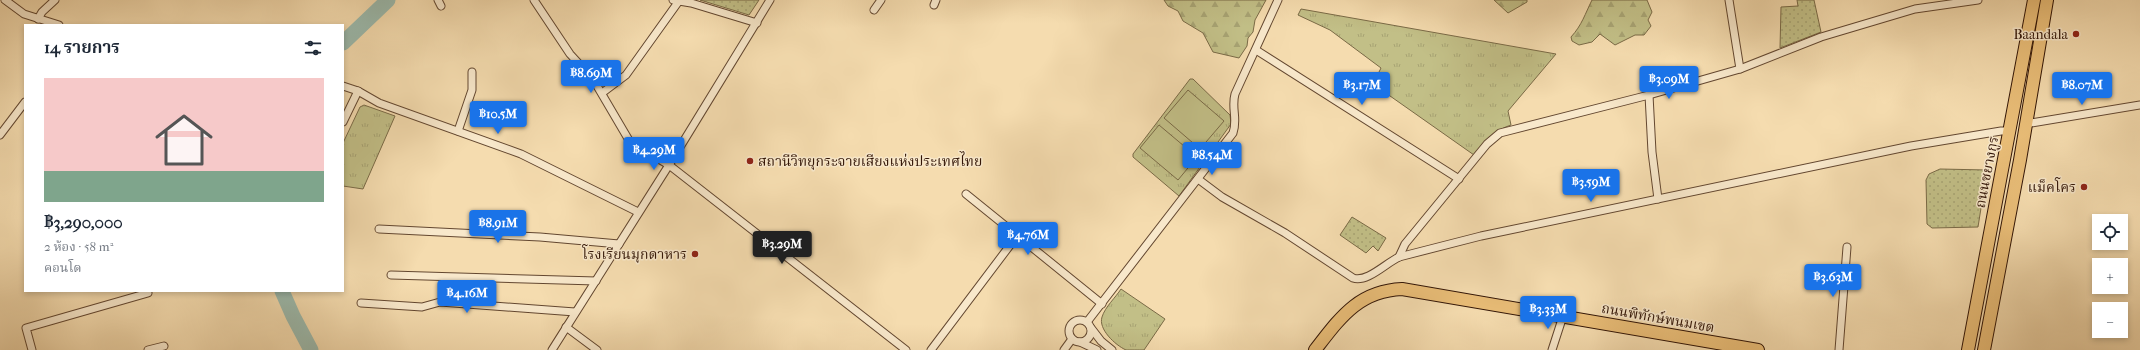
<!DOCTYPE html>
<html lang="th">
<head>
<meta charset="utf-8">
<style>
  body { margin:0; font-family:"IM FELL French Canon","Noto Serif Thai",serif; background:#f6f6f7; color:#1f2937; height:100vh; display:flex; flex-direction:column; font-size:15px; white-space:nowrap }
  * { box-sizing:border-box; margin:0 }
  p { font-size:13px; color:#747a83 }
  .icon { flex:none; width:22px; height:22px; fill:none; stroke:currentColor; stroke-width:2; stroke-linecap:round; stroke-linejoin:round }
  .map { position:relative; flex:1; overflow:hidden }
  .panel { position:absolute; left:24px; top:24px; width:320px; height:268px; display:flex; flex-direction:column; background:#fff; border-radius:0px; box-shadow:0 2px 6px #0003 }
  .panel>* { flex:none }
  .controls { position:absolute; left:2092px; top:214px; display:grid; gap:8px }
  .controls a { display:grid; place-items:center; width:36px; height:36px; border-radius:0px; background:#fff; box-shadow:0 2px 6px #0003; font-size:20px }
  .price { position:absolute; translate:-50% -34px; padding:0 9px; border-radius:4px; background:#1a73e8; color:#fff; font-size:13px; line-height:26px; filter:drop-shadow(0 1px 2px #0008) }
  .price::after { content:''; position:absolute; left:50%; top:24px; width:12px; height:9px; margin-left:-6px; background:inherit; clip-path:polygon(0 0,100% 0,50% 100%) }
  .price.selected { background:#222; color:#fff }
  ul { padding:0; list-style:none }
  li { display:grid; align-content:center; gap:8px; height:212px; padding:0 20px }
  li span { display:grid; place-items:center; height:124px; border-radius:0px; color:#555 }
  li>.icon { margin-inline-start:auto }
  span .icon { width:72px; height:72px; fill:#fffc; stroke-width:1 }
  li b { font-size:17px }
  h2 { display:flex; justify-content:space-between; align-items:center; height:48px; padding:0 20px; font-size:17px }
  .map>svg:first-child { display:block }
  .grass { fill:url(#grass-tufts); stroke:#7a6a46 }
  .forest { fill:url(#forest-firs); stroke:#7a6a46 }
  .park { fill:url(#park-dots); stroke:#7a6a46 }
  .pitch { fill:#c2bf87; stroke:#7a6a46 }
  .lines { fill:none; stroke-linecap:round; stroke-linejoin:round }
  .river { stroke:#9cbbae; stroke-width:15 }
  .minor-casing { stroke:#634730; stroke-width:9 }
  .primary-casing { stroke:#321506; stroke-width:14 }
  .minor { stroke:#f8e8cb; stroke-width:7 }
  .primary { stroke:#eabe78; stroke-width:12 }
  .poi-dot { fill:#8f2418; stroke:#f8e8cb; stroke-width:1.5 }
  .labels { text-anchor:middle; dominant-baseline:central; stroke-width:3; stroke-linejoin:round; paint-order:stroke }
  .poi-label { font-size:14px; fill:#321506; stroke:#f8e8cb; text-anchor:end }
  .street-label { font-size:14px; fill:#321506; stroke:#f8e8cb }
</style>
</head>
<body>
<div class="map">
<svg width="2140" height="350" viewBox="0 0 2140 350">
  <defs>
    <pattern id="grass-tufts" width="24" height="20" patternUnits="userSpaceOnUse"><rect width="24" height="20" fill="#c2bf87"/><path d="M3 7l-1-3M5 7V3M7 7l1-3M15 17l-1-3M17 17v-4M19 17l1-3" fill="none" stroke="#a7a373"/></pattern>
    <pattern id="forest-firs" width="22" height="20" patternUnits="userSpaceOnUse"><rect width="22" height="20" fill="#c2bf87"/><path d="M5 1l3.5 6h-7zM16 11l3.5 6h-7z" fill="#a7a373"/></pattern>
    <pattern id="park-dots" width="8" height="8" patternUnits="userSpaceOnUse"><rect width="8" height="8" fill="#c2bf87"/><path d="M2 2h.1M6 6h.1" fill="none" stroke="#a7a373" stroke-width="1.8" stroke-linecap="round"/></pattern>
  </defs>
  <rect width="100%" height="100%" fill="#f5dcaf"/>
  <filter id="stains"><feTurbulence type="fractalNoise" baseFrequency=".005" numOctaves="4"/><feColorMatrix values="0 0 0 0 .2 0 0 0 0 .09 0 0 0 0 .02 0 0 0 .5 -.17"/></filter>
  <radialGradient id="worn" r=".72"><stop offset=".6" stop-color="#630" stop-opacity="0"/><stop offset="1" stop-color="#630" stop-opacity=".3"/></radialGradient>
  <g class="grass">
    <path d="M1301 9 1556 54 1508 111 1511 125C1495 130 1484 141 1474 155L1373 84 1381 68 1330 30 1298 15Z"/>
    <path d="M1190 79H1193L1230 115 1231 124 1179 196 1133 157V154Z"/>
    <path d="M364 105 395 116 363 189 343 186V143L360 107Z"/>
    <path d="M1121 289 1165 319 1144 350C1139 350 1130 350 1126 350 1115 345 1098 329 1102 317 1105 307 1116 297 1121 289Z"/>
  </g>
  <g class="forest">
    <path d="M1164 0H1266L1255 20 1253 32 1248 38 1247 46 1239 58 1213 52 1203 33 1183 21 1178 11 1168 6Z"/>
    <path d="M1494 0H1527V2L1508 13Z"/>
    <path d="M1592 0H1647L1652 12 1648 20 1651 26 1644 35H1635L1615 45 1600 34 1592 42 1579 45 1572 41 1571 37C1582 25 1585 14 1592 0Z"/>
  </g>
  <g class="park">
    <path d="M700 0H759L749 15Z"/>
    <path d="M1797 0H1814L1821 32 1780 48 1781 7 1798 6Z"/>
    <path d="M1940 169 1987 170 1978 227 1932 228 1927 224 1926 180 1929 174Z"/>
    <path d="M1352 217 1386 238 1378 251 1373 246 1366 253 1340 235Z"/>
  </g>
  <g class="pitch">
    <path d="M1188 90 1224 121 1200 149 1164 118Z"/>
    <path d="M1159 125 1197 157 1178 180 1140 148Z"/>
  </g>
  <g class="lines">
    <g class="river">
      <path d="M343 43 388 0"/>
      <path d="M282 291 293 316 311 350"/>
    </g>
    <defs>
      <g id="minor">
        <path d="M5 0 24 14 59 25"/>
        <path d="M438 0 441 6"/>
        <path d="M534 0 570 54 593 79 630 142 669 165 906 350"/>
        <path d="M673 0 691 3 757 23"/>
        <path d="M1729 0 1740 69"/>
        <path d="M934 5 936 0"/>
        <path d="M874 10 881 0"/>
        <path d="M38 19 42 12 55 0"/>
        <path d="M1256 50 1459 179"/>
        <path d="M343 86 358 91 379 103 521 154 638 212"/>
        <path d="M602 93 626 75 679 1"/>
        <path d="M1649 95 1652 152 1658 199"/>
        <path d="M343 122 358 91"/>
        <path d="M2025 124 2140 105"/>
        <path d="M458 131 472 90V72"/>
        <path d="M0 135 25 102"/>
        <path d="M1198 179 1222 197 1285 233 1353 278C1367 283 1386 263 1399 257L1481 236 1911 146 2001 131H2011"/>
        <path d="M966 194 1102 304"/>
        <path d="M379 229 540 237 619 244"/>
        <path d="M1399 257 1405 244 1487 144 1500 133 1649 95 1740 69 1821 37 1915 9 1978 0"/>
        <path d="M391 275 596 281"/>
        <path d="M361 303 422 307 440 302 575 312"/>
        <circle cx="1080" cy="331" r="11"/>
        <path d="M1087 322 1233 133C1238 119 1231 108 1235 94L1278 0"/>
        <path d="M566 327 597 350"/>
        <path d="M1091 328 1101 341 1112 350"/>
        <path d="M1080 342 1097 350"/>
        <path d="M32 350 26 328 148 293"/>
        <path d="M148 350 164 346"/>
        <path d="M552 350 669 165 770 0"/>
        <path d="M931 350 1017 236"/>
        <path d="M1064 350 1072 339"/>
        <path d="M1552 350 1563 316"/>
        <path d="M1839 350 1847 247"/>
      </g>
      <g id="primary">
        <path d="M1315 350C1340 318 1358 291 1402 289L1758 350"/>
        <path d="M1968 350 2034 0"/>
        <path d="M1984 350 2020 160 2047 0"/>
      </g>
    </defs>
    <use href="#minor" class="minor-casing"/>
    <use href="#primary" class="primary-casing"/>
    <use href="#minor" class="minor"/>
    <use href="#primary" class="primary"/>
  </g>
  <g class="poi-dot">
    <circle cx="2076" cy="34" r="4"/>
    <circle cx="750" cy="161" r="4"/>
    <circle cx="2084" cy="187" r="4"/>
    <circle cx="695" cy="254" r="4"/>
  </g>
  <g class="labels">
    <g class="poi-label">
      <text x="2068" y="34">Baandala</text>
      <text x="758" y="161" text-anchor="start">สถานีวิทยุกระจายเสียงแห่งประเทศไทย</text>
      <text x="2076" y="187">แม็คโคร</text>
      <text x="687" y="254">โรงเรียนมุกดาหาร</text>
    </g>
    <g class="street-label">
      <text transform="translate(1987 172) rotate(-79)">ถนนชยางกูร</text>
      <text transform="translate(1658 318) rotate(10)">ถนนพิทักษ์พนมเขต</text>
    </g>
  </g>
  <rect width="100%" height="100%" filter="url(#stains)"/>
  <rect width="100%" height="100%" fill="url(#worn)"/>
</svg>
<div class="controls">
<a><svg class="icon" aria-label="locate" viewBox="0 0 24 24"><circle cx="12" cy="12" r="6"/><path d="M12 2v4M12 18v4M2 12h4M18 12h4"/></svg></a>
<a>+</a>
<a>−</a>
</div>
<b class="price" style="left:591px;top:94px">฿8.69M</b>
<b class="price" style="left:1669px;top:100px">฿3.09M</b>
<b class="price" style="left:1362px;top:106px">฿3.17M</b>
<b class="price" style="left:2082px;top:106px">฿8.07M</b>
<b class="price" style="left:498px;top:135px">฿10.5M</b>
<b class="price" style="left:654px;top:171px">฿4.29M</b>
<b class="price" style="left:1212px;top:176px">฿8.54M</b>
<b class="price" style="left:1591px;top:203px">฿3.59M</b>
<b class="price" style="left:498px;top:244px">฿8.91M</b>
<b class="price" style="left:1028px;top:256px">฿4.76M</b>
<b class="price selected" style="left:782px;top:265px">฿3.29M</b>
<b class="price" style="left:1833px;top:298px">฿3.63M</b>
<b class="price" style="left:467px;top:314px">฿4.16M</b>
<b class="price" style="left:1548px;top:330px">฿3.33M</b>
<section class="panel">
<h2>14 รายการ<svg class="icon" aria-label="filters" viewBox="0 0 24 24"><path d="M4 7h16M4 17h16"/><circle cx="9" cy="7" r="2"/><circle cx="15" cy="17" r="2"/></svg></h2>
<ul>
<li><span style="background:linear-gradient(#f6c9c9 75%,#7fa58c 0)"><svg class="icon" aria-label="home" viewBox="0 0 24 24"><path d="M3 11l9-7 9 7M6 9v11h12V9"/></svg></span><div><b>฿3,290,000</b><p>2 ห้อง · 58 m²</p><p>คอนโด</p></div></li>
</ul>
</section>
</div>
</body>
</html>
